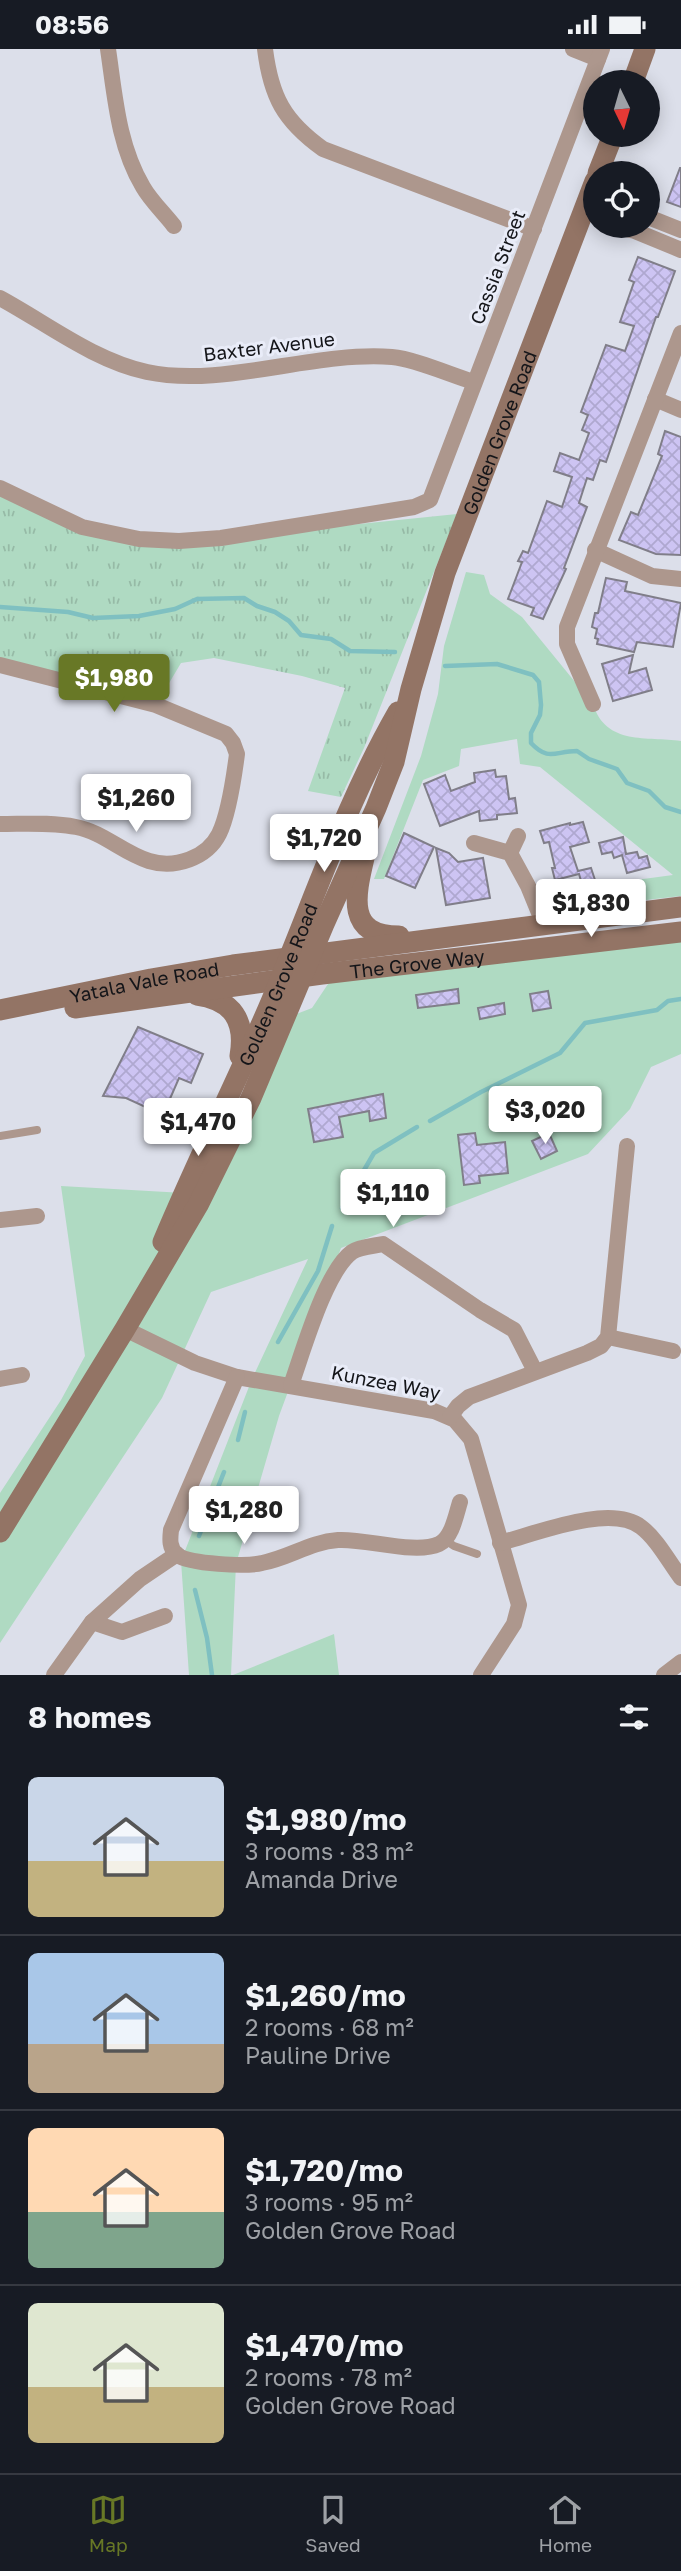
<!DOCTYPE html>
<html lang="en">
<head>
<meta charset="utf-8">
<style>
  body { margin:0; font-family:"Golos Text",sans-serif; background:#20242c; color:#f1f3f6; height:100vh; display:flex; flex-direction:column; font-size:26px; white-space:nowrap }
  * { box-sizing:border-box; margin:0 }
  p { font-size:23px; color:#9ea1a6 }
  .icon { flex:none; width:38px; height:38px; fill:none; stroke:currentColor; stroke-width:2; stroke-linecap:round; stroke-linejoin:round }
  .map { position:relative; height:1626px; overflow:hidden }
  .sheet { display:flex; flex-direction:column; background:#171b24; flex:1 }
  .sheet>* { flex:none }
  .needle { width:46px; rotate:175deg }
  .controls { position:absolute; left:583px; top:21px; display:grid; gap:14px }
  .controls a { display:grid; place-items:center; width:77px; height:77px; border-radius:50%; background:#171b24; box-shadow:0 4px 18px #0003; font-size:35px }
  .price { position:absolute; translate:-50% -60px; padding:0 16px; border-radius:7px; background:#fff; color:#222; font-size:23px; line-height:46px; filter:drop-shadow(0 2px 4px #0008) }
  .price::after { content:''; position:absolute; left:50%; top:42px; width:21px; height:16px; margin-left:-10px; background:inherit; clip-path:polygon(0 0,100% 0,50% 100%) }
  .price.current { background:#687826; color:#fff }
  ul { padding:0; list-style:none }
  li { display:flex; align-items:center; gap:21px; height:175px; padding:0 28px }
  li+li { border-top:2px solid #363941 }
  li span { display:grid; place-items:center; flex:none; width:196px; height:140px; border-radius:10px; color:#555 }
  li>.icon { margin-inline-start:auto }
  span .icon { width:84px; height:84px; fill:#fffc; stroke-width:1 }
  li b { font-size:30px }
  h2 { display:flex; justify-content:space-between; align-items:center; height:84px; padding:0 28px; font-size:30px }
  .status { display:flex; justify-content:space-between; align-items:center; height:49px; padding:0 35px; background:#171b24; direction:ltr }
  .status svg { height:19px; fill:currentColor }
  .tab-bar { display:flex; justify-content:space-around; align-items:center; height:98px; border-top:2px solid #363941; background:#171b24; font-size:19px; color:#9ea1a6 }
  .tab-bar a { display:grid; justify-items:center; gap:4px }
  .tab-bar .current { color:#687826 }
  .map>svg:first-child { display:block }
  .grass { fill:#afdac2 }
  .park { fill:url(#park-tufts) }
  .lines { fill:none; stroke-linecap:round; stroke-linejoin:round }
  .stream { stroke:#7fc0c1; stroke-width:4.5 }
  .building { fill:url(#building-cross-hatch); stroke:#807e89; stroke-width:2 }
  .service { stroke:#ad978d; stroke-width:8 }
  .minor { stroke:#ad978d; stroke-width:16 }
  .secondary { stroke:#937465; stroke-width:21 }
  .labels { text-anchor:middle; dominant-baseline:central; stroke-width:6; stroke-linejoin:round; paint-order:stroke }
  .street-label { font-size:19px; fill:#141519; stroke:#e9ecf8 }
</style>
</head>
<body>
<div class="status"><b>08:56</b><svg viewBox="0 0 49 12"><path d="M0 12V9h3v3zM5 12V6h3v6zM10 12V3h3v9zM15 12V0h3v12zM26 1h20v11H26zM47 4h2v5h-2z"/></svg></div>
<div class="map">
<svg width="681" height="1626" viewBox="0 0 681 1626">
  <defs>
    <pattern id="park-tufts" width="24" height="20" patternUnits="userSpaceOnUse" patternTransform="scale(1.75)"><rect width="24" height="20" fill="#afdac2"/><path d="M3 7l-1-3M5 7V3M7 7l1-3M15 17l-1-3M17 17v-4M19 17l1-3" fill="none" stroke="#96baa6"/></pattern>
    <pattern id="building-cross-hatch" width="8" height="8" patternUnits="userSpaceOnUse" patternTransform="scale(1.75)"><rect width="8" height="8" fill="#cdc4f3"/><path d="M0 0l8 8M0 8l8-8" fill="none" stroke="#afa8d0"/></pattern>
  </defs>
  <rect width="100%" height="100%" fill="#dcdfea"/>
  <g class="grass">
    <path d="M466 523 484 526 490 545 522 568 593 655C606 697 647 687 681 692V847L559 861 546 843 673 826 540 718 520 715 517 690 461 700 459 717 423 731 384 830H374L421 707 438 645 444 597Z"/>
    <path d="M681 884V1005L651 1018 630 1060 588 1105 341 1199 279 1367 236 1515 231 1626H189L181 1512 252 1330 308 1210 211 1243 162 1349 0 1594V1444L61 1351 85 1307 61 1137 184 1144 136 1258 286 969 312 959 334 926Z"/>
    <path d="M334 1585 339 1626H233Z"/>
  </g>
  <path class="park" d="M0 439 82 478 221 489 457 465 364 699 341 748 308 742 345 639 302 627 214 609 181 614 156 656 0 616Z"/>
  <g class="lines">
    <g class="stream">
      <path d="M0 558 68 563 93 569 139 567 175 560 197 550 244 549 257 557 275 563 289 572 301 586 331 590 350 602 395 603"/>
      <path d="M445 617 497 615 533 626 539 633 541 656 540 666 531 684V694C549 713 555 702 577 702L589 710 617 720 627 734 649 742 665 758 681 763"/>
      <path d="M430 1072 481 1043 560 1004 585 974 657 961 668 952 681 950"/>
      <path d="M342 1159 374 1104 417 1078"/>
      <path d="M278 1293 318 1222 332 1177"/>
      <path d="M238 1391 245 1363"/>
      <path d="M199 1487 224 1423"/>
      <path d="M195 1541 207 1589 212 1626"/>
    </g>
  </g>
  <g class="building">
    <path d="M680 119H681V158L667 153Z"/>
    <path d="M638 208 675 222 658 268H656L606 413 600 411 593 431 587 429 579 454 587 458 564 519 566 520 543 570 531 566 534 559 508 550 522 513 518 512 523 502 528 504 547 452 562 458 572 428 554 422 560 404 579 411 589 384 582 381 588 366 581 363 606 296 625 302 634 277 620 273 634 233 629 231Z"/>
    <path d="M665 382 681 388V506L656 505 619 491 631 463 638 466 662 407 658 405Z"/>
    <path d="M606 529 627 533 625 542 681 554 673 598 637 593 634 603 597 595 598 590 595 589 597 580 592 578 595 564H598Z"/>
    <path d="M633 606 629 624 646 619 652 641 613 652 602 615Z"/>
    <path d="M495 721 496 728 506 727 509 750 515 749 517 764 497 766V770L480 772 479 762 440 777 424 735 445 726 451 742 475 733 474 724Z"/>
    <path d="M583 773 589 793 570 798 578 822 591 819 595 831 582 835 579 825 555 831 552 819H555L549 793 544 794 540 782 570 774V776Z"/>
    <path d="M404 784 434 798 415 839 386 827Z"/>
    <path d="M623 788 626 805 637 803 639 809 647 807 650 818 627 824 622 806 614 809 612 803 602 805 599 794Z"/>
    <path d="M436 799 449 804 458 813 483 809 490 849 446 856Z"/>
    <path d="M458 940 459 954 418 959 416 946Z"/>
    <path d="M548 942 551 959 533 962 530 945Z"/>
    <path d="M504 954 505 965 480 970 478 959Z"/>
    <path d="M138 978 203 1005 191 1034 179 1029 169 1052 182 1058 176 1072 126 1049 103 1047Z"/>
    <path d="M383 1045 386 1069 370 1072 369 1062 339 1068 343 1088 314 1093 308 1060Z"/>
    <path d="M475 1084 477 1096 505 1093 508 1124 479 1127 480 1134 464 1136 458 1086Z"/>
    <path d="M549 1084 557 1102 541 1110 532 1092Z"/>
  </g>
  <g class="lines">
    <g class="service">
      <path d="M0 1087 37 1081"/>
      <path d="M445 1491 454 1497 477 1505"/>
    </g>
    <g class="minor">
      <path d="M108 0C115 47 118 96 143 138 151 152 164 164 174 177"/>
      <path d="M265 0C271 48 284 72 323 100L534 180"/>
      <path d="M573 0 598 10"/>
      <path d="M648 168 681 181"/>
      <path d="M613 177 635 182 681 201"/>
      <path d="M0 249C48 275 93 311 147 323 224 339 312 302 392 308 415 310 451 326 474 333"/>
      <path d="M655 350 681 361"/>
      <path d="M0 439 82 478 139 490 179 492 221 489 414 458 430 451 602 0"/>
      <path d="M595 501 652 527 681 530"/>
      <path d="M0 616 156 656 226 685 233 694 237 705C234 728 229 765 219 785 207 809 175 820 149 812 123 804 103 783 76 778 51 773 25 775 0 775"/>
      <path d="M593 655 567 595V578L681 284"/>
      <path d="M474 794 510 804 528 837 544 876"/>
      <path d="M510 804 518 787"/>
      <path d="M0 1171 37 1167"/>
      <path d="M125 1280 195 1314 237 1328 434 1362 455 1371 471 1390 519 1556 514 1575 481 1626"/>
      <path d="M608 1288 673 1302"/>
      <path d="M237 1328 171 1481C170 1490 169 1499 177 1506 190 1515 246 1518 262 1514 289 1509 310 1493 338 1491 365 1489 415 1506 439 1495 452 1489 456 1466 460 1453"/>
      <path d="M0 1330 22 1326"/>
      <path d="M291 1336C303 1303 325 1223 352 1203 359 1198 374 1197 383 1195L480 1261 514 1281 535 1322"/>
      <path d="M450 1368 458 1357 469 1348 587 1304 601 1297 608 1288 627 1097"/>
      <path d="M500 1494C535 1485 610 1454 641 1478 657 1490 669 1513 681 1529"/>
      <path d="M92 1573 122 1583 165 1567"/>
      <path d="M54 1626 92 1573 140 1530 177 1505"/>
      <path d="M664 1626 681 1613"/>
    </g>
    <g class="secondary">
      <path d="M633 33 645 0"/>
      <path d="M598 124 613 86"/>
      <path d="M364 809C355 847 346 887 399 887"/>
      <path d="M197 946C233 951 246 972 240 1007"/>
      <path id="s1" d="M75 959 322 925 681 883"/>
      <path id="s2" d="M0 961 151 930 233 916 681 858"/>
      <path id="s3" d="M163 1193C196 1114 234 1038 268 960 311 860 344 757 398 663"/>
      <path id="s4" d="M0 1483 125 1280 198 1156 251 1049 324 875 376 759 394 713 411 640 445 524 595 132"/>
    </g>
  </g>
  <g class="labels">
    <g class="street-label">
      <text transform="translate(497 218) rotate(-69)">Cassia Street</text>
      <text transform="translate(269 297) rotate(-7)">Baxter Avenue</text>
      <text stroke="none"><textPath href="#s4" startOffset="1213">Golden Grove Road</textPath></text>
      <text stroke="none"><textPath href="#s1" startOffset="345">The Grove Way</textPath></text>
      <text stroke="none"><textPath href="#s2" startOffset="147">Yatala Vale Road</textPath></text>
      <text stroke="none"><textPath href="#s3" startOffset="282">Golden Grove Road</textPath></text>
      <text transform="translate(386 1333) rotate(11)">Kunzea Way</text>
    </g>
  </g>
</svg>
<div class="controls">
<a><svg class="needle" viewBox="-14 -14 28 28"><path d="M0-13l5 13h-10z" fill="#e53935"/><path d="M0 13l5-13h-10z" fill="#9ea1a6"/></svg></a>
<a><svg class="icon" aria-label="locate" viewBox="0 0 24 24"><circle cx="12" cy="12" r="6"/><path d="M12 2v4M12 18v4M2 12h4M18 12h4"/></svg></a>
</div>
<b class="price current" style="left:114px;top:665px">$1,980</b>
<b class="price" style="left:136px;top:785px">$1,260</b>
<b class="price" style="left:324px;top:825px">$1,720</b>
<b class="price" style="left:591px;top:890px">$1,830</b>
<b class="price" style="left:545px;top:1097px">$3,020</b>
<b class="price" style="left:198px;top:1109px">$1,470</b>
<b class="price" style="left:393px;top:1180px">$1,110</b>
<b class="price" style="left:244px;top:1497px">$1,280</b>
</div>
<section class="sheet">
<h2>8 homes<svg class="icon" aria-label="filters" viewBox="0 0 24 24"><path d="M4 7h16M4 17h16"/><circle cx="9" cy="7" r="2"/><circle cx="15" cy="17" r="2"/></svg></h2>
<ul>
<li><span style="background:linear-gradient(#c9d6e8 60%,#c2b280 0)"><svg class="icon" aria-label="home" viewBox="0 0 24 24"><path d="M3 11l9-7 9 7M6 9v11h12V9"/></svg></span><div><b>$1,980/mo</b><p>3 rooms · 83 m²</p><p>Amanda Drive</p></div></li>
<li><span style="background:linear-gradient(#a9c7e8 65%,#b9a48a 0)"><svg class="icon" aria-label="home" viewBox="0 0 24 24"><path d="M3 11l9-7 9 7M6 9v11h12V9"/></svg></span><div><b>$1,260/mo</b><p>2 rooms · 68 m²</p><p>Pauline Drive</p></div></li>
<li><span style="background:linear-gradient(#ffd9b3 60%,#7fa58c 0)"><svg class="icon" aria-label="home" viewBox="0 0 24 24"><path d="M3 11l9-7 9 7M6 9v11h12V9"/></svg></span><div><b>$1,720/mo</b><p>3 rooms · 95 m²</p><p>Golden Grove Road</p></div></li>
<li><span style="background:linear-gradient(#dfe7d0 60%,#c2b280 0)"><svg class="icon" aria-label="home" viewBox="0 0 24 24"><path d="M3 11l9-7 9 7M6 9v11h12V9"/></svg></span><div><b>$1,470/mo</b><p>2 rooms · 78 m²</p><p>Golden Grove Road</p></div></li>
</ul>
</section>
<nav class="tab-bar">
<a class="current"><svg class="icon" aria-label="map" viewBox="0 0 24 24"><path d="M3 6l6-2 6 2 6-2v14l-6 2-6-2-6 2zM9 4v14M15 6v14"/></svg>Map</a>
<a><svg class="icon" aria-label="saved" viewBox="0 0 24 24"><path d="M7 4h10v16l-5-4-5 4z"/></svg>Saved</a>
<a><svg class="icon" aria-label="home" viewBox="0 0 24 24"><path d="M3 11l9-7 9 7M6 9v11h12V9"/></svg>Home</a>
</nav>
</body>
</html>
